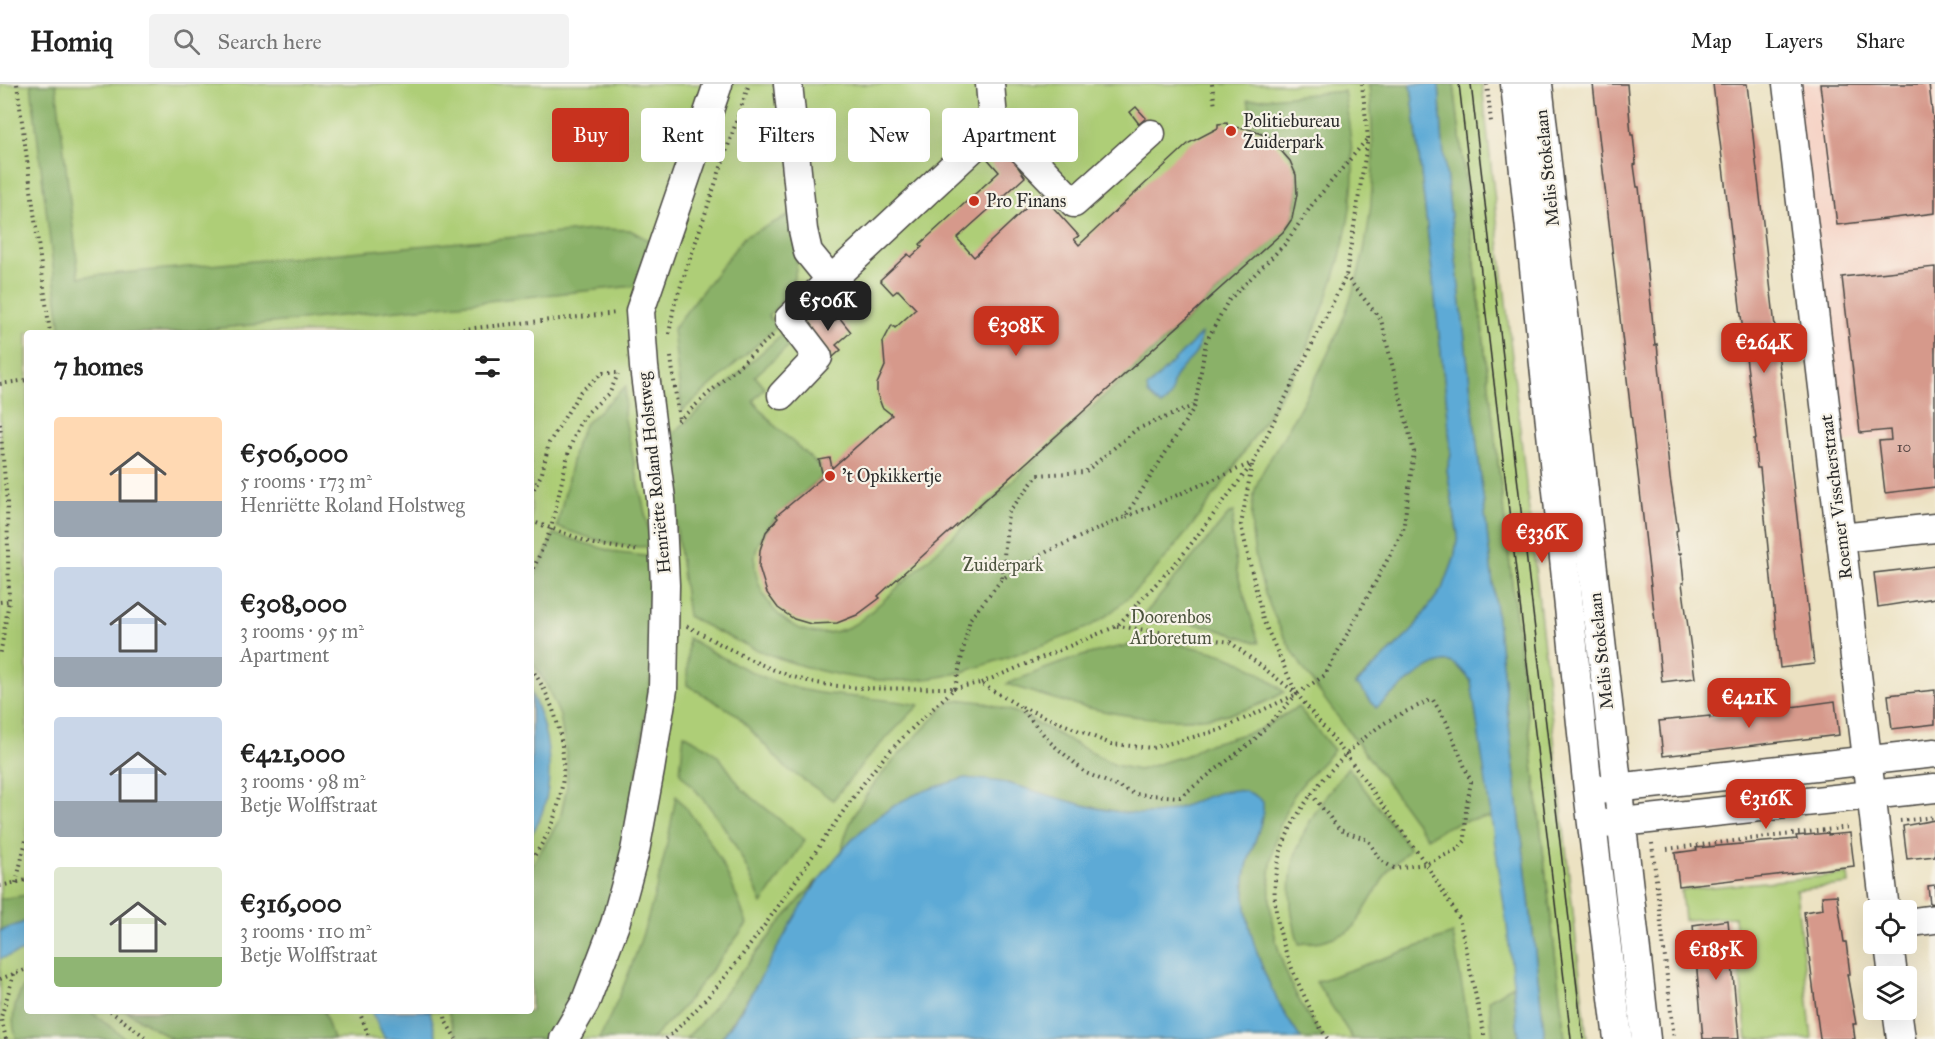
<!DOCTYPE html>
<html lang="en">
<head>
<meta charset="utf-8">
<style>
  body { margin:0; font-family:"IM FELL Great Primer",serif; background:#f2f2f2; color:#222; height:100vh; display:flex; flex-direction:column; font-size:22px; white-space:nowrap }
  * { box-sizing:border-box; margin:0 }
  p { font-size:20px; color:#767676 }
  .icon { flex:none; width:33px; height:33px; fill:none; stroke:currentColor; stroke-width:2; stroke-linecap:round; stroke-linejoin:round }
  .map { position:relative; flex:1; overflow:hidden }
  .sheet { position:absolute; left:24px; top:246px; width:510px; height:684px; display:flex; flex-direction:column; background:#fff; border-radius:6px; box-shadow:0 6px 24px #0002 }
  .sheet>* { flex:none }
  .hud { position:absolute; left:552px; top:24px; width:570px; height:54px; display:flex; gap:12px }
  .fabs { position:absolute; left:1863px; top:816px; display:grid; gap:12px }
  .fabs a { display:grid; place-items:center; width:54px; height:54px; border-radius:6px; background:#fff; box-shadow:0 6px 24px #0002; font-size:30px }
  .price { position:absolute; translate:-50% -51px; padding:0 14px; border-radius:12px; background:#c8321e; color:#fff; font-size:20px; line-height:39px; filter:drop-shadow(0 2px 3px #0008) }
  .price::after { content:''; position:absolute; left:50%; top:36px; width:18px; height:14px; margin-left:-9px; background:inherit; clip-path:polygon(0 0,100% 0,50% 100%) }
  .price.current { background:#222; color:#fff }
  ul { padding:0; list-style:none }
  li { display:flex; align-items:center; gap:18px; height:150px; padding:0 30px }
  li span { display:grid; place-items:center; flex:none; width:168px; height:120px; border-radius:6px; color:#555 }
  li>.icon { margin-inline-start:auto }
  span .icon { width:72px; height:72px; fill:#fffc; stroke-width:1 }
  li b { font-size:26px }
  h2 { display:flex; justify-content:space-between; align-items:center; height:72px; padding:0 30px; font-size:26px }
  .pill { padding:0 21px; border-radius:6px; background:#fff; box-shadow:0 6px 24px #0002; font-size:21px; line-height:54px }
  .pill.current { background:#c8321e; color:#fff }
  header { display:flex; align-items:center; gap:36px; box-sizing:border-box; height:84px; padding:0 30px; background:#fff; border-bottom:2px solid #e0e0e0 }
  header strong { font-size:28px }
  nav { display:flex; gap:33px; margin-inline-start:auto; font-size:21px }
  .search { width:420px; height:54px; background:#f2f2f2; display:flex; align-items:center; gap:15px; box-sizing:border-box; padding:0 21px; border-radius:6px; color:#767676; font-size:22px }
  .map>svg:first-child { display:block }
  .built { fill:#f6d2c4 }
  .green { fill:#aece77; stroke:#6c7c51; stroke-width:1.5; fill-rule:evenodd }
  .forest { fill:#8ab168; stroke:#5a6e4a; stroke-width:1.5 }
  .water { fill:#5daad6; stroke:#446a80; stroke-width:1.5 }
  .building { fill:#d6998b }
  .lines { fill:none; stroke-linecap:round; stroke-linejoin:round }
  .minor-casing { stroke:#484642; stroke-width:31 }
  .path { stroke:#484642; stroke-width:4; stroke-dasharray:1.5 4.5; stroke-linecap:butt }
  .minor { stroke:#fff; stroke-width:28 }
  .tram { stroke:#2b2b2b; stroke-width:1.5 }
  .poi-dot { fill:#c8321e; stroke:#f7f3e8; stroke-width:2 }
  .labels { text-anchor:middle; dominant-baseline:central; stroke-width:4.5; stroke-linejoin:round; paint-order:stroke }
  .number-label { font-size:15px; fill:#564643 }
  .poi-label { font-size:18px; fill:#2b2b2b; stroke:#f7f3e8; text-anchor:start }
  .street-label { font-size:18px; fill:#2b2b2b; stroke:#f7f3e8 }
  .park-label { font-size:18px; fill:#4c543e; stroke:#f7f3e8 }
</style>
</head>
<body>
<header>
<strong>Homiq</strong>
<div class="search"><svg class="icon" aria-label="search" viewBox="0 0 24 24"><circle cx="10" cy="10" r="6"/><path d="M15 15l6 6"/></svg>Search here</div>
<nav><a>Map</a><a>Layers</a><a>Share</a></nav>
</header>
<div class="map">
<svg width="1935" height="955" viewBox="0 0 1935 955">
  <rect width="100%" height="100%" fill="#f7f3e8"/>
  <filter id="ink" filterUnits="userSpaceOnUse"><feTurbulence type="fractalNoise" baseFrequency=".0167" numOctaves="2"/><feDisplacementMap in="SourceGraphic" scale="12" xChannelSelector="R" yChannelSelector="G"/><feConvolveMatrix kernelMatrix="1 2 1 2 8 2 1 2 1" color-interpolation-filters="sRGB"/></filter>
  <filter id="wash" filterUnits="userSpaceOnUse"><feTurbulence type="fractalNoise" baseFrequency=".008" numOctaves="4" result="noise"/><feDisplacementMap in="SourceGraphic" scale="24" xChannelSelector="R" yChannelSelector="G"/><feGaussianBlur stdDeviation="1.35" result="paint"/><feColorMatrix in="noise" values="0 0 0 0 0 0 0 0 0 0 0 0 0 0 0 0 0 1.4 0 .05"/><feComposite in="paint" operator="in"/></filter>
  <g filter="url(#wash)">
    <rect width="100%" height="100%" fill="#ece2c2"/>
    <path class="built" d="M1787 0H1935V349L1830 360Z"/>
    <g class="green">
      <path d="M0 0H1424L1532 955H0ZM27 249H531V927H27Z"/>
      <path d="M1454 0H1482L1587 955H1565Z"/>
      <path d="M1848 790 1849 800 1796 806 1812 955H1747L1734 833 1684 836 1681 806Z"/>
    </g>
    <g class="forest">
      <path d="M31 0H56L79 193 604 145 630 146 654 159 634 202 172 249H61Z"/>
      <path d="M1369 0H1411L1447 321 1451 371 1447 386 1458 451 1454 475 1444 502 1410 549 1355 600 1359 602 1376 624C1389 613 1433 572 1450 578 1459 581 1465 590 1471 597L1492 734C1468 733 1447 741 1427 754 1407 727 1388 700 1368 673 1329 620 1287 572 1265 509 1255 478 1247 438 1255 406 1261 385 1275 369 1285 350 1313 301 1342 248 1357 194 1376 130 1375 66 1369 0Z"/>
      <path d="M1439 0H1454L1565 955H1545L1443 63Z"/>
      <path d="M1344 7C1348 32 1352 60 1353 85 1353 150 1328 218 1301 276 1289 301 1272 324 1257 348 1220 406 1163 487 1109 530 1086 548 1055 556 1028 566 1005 574 981 583 958 589 865 613 768 577 688 532L665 357 783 249 792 259 755 292 765 304 753 317 774 341 827 389C803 410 771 431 758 461 753 473 754 485 758 497 770 536 810 562 851 542 862 537 873 525 883 517L1291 139C1299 116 1302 84 1285 63 1278 54 1263 47 1254 41L1248 16Z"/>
      <path d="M794 129C798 173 804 199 768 232L777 243 682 327 673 245 744 153Z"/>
      <path d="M626 302 624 331 652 462C620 466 587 453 557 443L576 360 584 341Z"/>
      <path d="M1234 428 1232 449 1237 488 1259 559 1210 543 1181 538H1138L1229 430Z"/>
      <path d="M554 450 618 469 653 473V580L629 743 602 843 578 904 550 955H460L454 947 448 927H531V783L560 735 567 702V677L560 632 545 598 531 576V495L539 484Z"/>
      <path d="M688 554C725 576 771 601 814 608 849 614 885 614 919 621L869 672 833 716 786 684 736 630 687 601Z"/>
      <path d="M1165 558C1219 568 1242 571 1284 608 1203 658 1091 629 1007 600 1058 579 1109 559 1165 558Z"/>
      <path d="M964 616 982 618 1018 629 1115 681 1139 686 1190 670 1202 662 1258 646 1298 623 1334 666C1320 682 1300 699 1290 718 1250 797 1273 888 1324 955H1301C1272 914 1241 846 1245 795 1246 773 1260 751 1263 728L1208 712 1180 725 1157 730H1130L1071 719 1008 699 866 743 842 768C848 713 913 658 949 618Z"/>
      <path d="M684 650 708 664 720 674 743 706 805 756 762 820C739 763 723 734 680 689Z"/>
      <path d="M1348 683 1410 765 1389 785 1355 842 1346 849 1322 857 1299 860C1275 783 1302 742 1348 683Z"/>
      <path d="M676 712C712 754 729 788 747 840L682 924 652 955H599C639 878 662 797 676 712Z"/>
      <path d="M817 796 766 886 721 955H685L698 942 784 834Z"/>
      <path d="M27 811V837L0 847V815Z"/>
      <path d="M1453 850 1471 955H1353L1316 898Z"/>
      <path d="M27 898V927H90L126 955H17C9 936 15 913 27 898Z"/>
      <path d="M1513 901 1519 955H1493L1489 916Z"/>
      <path d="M126 927H324L333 955H172Z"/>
    </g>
    <g class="water">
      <path d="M1411 0H1439L1443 63 1545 955H1519L1507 842 1471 597C1465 590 1459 581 1450 578 1433 573 1389 613 1376 624L1359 602 1355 601 1410 549 1444 502 1454 475 1458 451 1447 386 1451 371 1447 321Z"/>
      <path d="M1201 250C1197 277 1191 271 1177 290 1168 302 1178 311 1161 322L1148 310 1147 304Z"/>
      <path d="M531 609C552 653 558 710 531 751Z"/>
      <path d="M965 694C980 696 996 696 1010 700 1058 713 1103 731 1153 730 1188 729 1232 686 1263 718V728C1260 751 1246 773 1245 795 1241 846 1272 914 1301 955H721C780 877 809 773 897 720 918 707 942 701 965 694Z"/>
      <path d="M27 837V866L0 875V847Z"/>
      <path d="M371 927H430L437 955H385Z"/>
    </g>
    <g id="blocks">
      <g class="building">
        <path d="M1593 0H1627L1631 51H1633L1636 80 1634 81 1637 103H1639L1655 261 1657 260 1670 394 1678 446 1676 447 1677 458 1679 470 1681 469 1684 499H1682L1695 594 1662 598Z"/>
        <path d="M1713 0H1747L1814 580 1780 584 1760 384H1757L1754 355H1756Z"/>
        <path d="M1820 0H1929L1935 54V129L1837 141Z"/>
        <path d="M1136 23 1146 34 1139 40 1130 28Z"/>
        <path d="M1227 39 1228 43 1246 44 1269 53 1290 77 1296 91 1297 110 1292 135 1283 148 878 512 880 514 857 531 837 539 811 540 794 535 778 524 767 509 759 483 760 466 766 448 778 434 776 432 823 393 819 376 830 374 832 384 892 331 882 323 877 309V300L885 282 883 258 892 241 895 244 916 225 898 206 893 210 880 196 908 170 911 173 922 163 920 160 999 88 986 73 998 63 1008 75 1013 70 1021 80 1018 83 1025 93 957 154 974 173 1041 110 1079 152 1074 155 1079 161 1189 59 1218 44V40Z"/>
        <path d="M1935 183V403L1885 409 1879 357 1891 356 1890 346 1860 349 1842 193Z"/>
        <path d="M817 228 829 242 839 233 851 248 836 261 841 266 833 273 804 239Z"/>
        <path d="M1935 482V514L1878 523 1874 489Z"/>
        <path d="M1935 606V640L1892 645 1888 611Z"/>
        <path d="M1835 617 1839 651 1663 672 1659 637 1710 632V634Z"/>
        <path d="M1935 736V772L1907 775 1903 742Z"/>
        <path d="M1828 749V751L1850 749 1854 782 1679 802 1675 769 1697 766 1696 764 1797 755 1796 752Z"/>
        <path d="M1935 801V819L1930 820 1928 802Z"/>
        <path d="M1837 811 1844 858H1846L1850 890H1847L1856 940H1853L1855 955H1820L1810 879 1804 828 1823 825 1822 812Z"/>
        <path d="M1728 836 1739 955H1703L1693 841Z"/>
      </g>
    </g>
  </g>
  <g filter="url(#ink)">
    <use href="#blocks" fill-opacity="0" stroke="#484642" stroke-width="1.5"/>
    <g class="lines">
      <defs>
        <g id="minor">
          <path d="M788 0 803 146 808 168 830 195"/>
          <path d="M1515 0 1588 707 1618 955"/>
          <path d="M1538 0 1646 955"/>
          <path d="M1787 0 1885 826"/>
          <path d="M991 42 1023 66 1074 119 1151 50"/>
          <path d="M782 311 818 273 789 235 988 50 993 35 990 0"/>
          <path d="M1841 454 1935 444"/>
          <path d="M1597 706 1935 669"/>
          <path d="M1603 740 1935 704"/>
          <path d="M1906 839 1935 835"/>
          <path d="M1889 860 1893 892"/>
          <path d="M1897 926 1901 955"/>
          <path d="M564 955 585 919 615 840 635 767 650 686 663 605 665 501 661 415 644 283 640 227 718 0"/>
        </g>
      </defs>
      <use href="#minor" class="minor-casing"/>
      <g class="path">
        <path d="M17 0 50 249"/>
        <path d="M1212 0 1215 23"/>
        <path d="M1487 0 1491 38"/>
        <path d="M427 249 617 229"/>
        <path d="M669 250 674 222 749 0"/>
        <path d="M671 273 679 336"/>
        <path d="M0 300 27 296"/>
        <path d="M678 337 773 251"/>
        <path d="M0 340 7 419 9 517 0 572"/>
        <path d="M1252 381 1241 441 1263 536 1296 609"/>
        <path d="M531 410 542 389 549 359 580 308 603 289H620"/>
        <path d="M1126 433 1252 379"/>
        <path d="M531 437 594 460 640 467"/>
        <path d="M531 490 551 445 569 366 579 341 587 329 610 308 618 290"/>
        <path d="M1002 494 1008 429 1038 391 1085 388 1137 345 1193 322"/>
        <path d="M0 518 9 517"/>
        <path d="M687 542C728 564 771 590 817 599 862 607 909 604 955 604"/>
        <path d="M1117 542 1230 558 1297 610 1346 671 1426 780 1459 834 1485 955"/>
        <path d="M531 584C573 644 575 718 531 776"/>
        <path d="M981 599 1117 542 1181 473 1253 379 1346 192 1368 54 1362 0"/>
        <path d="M1297 610 1253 657 1180 713 1135 710 1086 689 1050 658 1019 622 980 599 955 604 970 535 1002 495 1048 467 1125 433 1195 322 1206 258 1228 217 1285 160 1314 118 1368 54"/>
        <path d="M1022 623 1111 660 1152 664 1220 646 1297 610 1325 591 1403 447 1414 368 1381 236 1346 192"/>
        <path d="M1311 710 1340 746 1368 756 1381 777 1394 784 1426 780 1458 765 1465 757 1466 725 1471 698 1446 637 1433 616 1428 617C1414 624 1397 631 1383 640 1338 671 1284 732 1276 788 1270 827 1284 868 1300 903 1309 921 1316 939 1328 955"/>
        <path d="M1900 737 1935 733"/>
        <path d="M1652 759 1674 955"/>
        <path d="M1667 765 1850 743"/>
        <path d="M16 799 27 752"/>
        <path d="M0 802 27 796"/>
        <path d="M0 895 27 885"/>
        <path d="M110 927 148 955"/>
        <path d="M359 927 370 955"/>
        <path d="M444 927 446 938 456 955"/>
        <path d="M6 955 1 933 14 890"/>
        <path d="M666 955C748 881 801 783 866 696 891 662 924 633 955 604"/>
      </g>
      <use href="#minor" class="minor"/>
      <g class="tram">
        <path d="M1459 0 1571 955"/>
        <path d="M1471 0 1583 955"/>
      </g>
    </g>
  </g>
  <g class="poi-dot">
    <circle cx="1231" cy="47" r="6"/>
    <circle cx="974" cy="117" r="6"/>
    <circle cx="830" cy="392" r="6"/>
  </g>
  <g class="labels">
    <g class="number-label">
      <text x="1904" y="363">10</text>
    </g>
    <g class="poi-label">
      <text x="1243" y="37">Politiebureau<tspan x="1243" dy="21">Zuiderpark</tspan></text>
      <text x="986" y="117">Pro Finans</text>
      <text x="842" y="392">'t Opkikkertje</text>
    </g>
    <g class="street-label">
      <text transform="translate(1547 84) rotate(-96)">Melis Stokelaan</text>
      <text transform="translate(654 389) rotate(-96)">Henriëtte Roland Holstweg</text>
      <text transform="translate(1836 413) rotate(-97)">Roemer Visscherstraat</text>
      <text transform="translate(1601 567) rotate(-96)">Melis Stokelaan</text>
    </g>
    <g class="park-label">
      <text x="1003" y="481">Zuiderpark</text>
      <text x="1171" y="533">Doorenbos<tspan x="1171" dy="21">Arboretum</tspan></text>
    </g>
  </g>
</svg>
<div class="fabs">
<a><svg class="icon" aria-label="locate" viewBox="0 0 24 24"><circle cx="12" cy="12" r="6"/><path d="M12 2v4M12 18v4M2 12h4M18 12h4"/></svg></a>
<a><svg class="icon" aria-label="layers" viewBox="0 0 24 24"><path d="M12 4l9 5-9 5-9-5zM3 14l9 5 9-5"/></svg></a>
</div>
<b class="price current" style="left:828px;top:248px">€506K</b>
<b class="price" style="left:1016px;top:273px">€308K</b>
<b class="price" style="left:1764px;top:290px">€264K</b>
<b class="price" style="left:1542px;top:480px">€336K</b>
<b class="price" style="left:1749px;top:645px">€421K</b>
<b class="price" style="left:1766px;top:746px">€316K</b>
<b class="price" style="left:1716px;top:897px">€185K</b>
<div class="hud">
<a class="pill current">Buy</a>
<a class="pill">Rent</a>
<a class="pill">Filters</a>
<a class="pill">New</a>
<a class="pill">Apartment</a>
</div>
<section class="sheet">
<h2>7 homes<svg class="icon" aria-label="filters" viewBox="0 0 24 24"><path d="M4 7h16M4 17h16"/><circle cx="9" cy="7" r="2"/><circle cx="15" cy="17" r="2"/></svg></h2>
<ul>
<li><span style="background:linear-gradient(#ffd9b3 70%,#9aa5b1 0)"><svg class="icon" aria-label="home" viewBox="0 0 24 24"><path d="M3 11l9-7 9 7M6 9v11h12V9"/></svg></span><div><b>€506,000</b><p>5 rooms · 173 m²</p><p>Henriëtte Roland Holstweg</p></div></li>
<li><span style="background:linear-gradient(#c9d6e8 75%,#9aa5b1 0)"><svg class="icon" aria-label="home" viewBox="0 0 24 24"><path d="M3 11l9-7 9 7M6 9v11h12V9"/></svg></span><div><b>€308,000</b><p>3 rooms · 95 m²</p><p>Apartment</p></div></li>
<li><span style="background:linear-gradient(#c9d6e8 70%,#9aa5b1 0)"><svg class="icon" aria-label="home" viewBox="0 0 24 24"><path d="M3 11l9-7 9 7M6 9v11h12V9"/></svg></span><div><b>€421,000</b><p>3 rooms · 98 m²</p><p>Betje Wolffstraat</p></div></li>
<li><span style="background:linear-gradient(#dfe7d0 75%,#8fb573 0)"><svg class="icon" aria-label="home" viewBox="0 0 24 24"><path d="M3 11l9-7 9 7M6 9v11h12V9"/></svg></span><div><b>€316,000</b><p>3 rooms · 110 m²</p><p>Betje Wolffstraat</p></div></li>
</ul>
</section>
</div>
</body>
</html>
